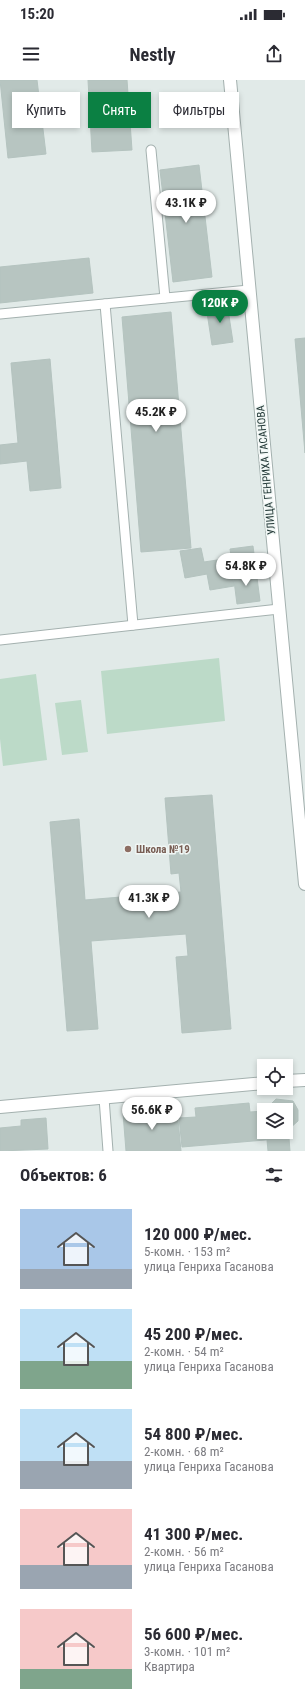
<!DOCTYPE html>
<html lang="ru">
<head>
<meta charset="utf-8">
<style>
  body { margin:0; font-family:"Roboto Condensed",sans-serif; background:#f2f2f3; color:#2b2b33; height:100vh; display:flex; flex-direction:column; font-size:15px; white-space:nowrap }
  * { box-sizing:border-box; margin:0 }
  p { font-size:13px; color:#7c7c81 }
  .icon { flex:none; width:22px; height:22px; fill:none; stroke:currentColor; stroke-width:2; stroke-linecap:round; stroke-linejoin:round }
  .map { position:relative; height:1071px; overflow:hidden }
  .panel { display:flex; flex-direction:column; background:#fff; flex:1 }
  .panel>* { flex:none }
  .guide { position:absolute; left:12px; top:12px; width:281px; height:36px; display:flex; gap:8px }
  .fabs { position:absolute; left:257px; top:979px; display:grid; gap:8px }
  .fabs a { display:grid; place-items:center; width:36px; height:36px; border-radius:0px; background:#fff; box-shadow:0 2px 6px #0003; font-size:20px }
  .price { position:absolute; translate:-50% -34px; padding:0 9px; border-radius:14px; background:#fff; color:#222; font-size:13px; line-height:26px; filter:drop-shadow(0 1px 2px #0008) }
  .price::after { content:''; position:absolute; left:50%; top:24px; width:12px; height:9px; margin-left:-6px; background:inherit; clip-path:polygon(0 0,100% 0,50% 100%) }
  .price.selected { background:#0b8043; color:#fff }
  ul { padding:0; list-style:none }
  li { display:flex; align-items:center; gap:12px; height:100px; padding:0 20px }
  li span { display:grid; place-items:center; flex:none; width:112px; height:80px; border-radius:0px; color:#555 }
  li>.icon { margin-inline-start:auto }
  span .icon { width:48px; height:48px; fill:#fffc; stroke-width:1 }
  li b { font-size:17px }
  h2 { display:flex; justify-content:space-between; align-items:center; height:48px; padding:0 20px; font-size:17px }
  .chip { padding:0 14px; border-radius:0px; background:#fff; box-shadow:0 2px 6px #0003; font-size:14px; line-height:36px }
  .chip.selected { background:#0b8043; color:#fff }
  .status { display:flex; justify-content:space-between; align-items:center; height:28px; padding:0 20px; background:#fff; direction:ltr }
  .status svg { height:11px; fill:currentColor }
  header { display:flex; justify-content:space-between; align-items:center; height:52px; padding:0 20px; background:#fff; font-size:18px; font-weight:700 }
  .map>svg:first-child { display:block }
  .green { fill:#bcdac8 }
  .building { fill:#b7c5c1; stroke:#b4c3bf }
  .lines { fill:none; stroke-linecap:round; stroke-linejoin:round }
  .service-casing { stroke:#a4b1af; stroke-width:11 }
  .minor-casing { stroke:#a4b1af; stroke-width:14 }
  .service { stroke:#fff; stroke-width:9 }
  .minor { stroke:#fff; stroke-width:12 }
  .education-dot { fill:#8d6e63; stroke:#f1f7f5; stroke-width:1.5 }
  .labels { text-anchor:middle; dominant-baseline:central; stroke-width:3; stroke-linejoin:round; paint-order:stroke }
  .street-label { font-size:11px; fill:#233937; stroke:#f1f7f5 }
  .education-label { font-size:11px; font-weight:bold; fill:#785e54; stroke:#f1f7f5; text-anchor:start }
</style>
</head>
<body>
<div class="status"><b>15:20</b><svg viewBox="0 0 49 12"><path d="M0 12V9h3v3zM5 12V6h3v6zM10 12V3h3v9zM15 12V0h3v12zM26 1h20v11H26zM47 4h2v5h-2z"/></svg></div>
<header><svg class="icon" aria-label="menu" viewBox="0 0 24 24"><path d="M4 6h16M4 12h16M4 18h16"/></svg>Nestly<svg class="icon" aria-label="share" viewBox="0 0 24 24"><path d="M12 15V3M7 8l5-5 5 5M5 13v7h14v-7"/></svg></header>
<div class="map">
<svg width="305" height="1071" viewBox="0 0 305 1071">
  <rect width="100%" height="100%" fill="#e1eae8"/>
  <g class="green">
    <path d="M219 578 225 641 107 654 101 591Z"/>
    <path d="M36 594 47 680 3 686 0 659V599Z"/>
    <path d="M81 620 88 672 62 675 55 623Z"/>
  </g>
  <g class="building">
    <path d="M0 0H37L46 74 8 78Z"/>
    <path d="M88 0H127L132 70 92 72Z"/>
    <path d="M199 85 212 197 173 202 160 90Z"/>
    <path d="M89 178 93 213 0 223V187Z"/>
    <path d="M227 223 233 262 212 265 206 226Z"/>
    <path d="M171 232 191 468 141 472 122 237Z"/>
    <path d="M305 258V373L295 259Z"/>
    <path d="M50 279 61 408 30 411 27 381 0 384V365L18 363 11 283Z"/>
    <path d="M253 466 256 490 234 493 230 469Z"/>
    <path d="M201 468 204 482 230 478 234 506 210 510 207 494 185 498 180 471Z"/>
    <path d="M256 490 260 521 237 524 233 493Z"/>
    <path d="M212 715 231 949 182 953 176 877 188 876 186 854 91 861 98 949 67 951 50 742 79 739 85 820 181 812 179 793 171 794 165 718Z"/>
    <path d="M276 1019 293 1021 298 1030V1041L289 1049V1058L182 1067 179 1038 196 1037 195 1028 249 1023 250 1032 264 1031V1052H286V1030H265Z"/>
    <path d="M177 1029 181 1071H126L123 1033Z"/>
    <path d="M46 1038 48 1069 0 1071V1048L21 1046V1040Z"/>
    <path d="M289 1058 290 1071H268L267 1060Z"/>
  </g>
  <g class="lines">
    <defs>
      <g id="service">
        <path d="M151 70 165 218"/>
        <path d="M105 224 133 545"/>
        <path d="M0 234 249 210"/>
        <path d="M0 560 279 529"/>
        <path d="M104 1018 108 1071"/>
      </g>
      <g id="minor">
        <path d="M230 0 305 804"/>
        <path d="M286 1001 305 1000"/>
        <path d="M0 1027 264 1003"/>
      </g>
    </defs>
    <use href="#service" class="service-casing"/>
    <use href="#minor" class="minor-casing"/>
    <use href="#service" class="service"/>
    <use href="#minor" class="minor"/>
  </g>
  <circle class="education-dot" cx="128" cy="769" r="4"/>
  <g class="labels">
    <g class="street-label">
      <text transform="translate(266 390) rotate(-95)">УЛИЦА ГЕНРИХА ГАСАНОВА</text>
    </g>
    <g class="education-label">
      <text x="136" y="769">Школа №19</text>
    </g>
  </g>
</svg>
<div class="fabs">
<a><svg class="icon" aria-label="locate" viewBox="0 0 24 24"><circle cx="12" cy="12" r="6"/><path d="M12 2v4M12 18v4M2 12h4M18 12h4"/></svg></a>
<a><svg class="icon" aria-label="layers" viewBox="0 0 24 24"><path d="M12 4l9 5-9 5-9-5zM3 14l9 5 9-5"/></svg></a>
</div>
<b class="price" style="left:186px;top:144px">43.1K ₽</b>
<b class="price selected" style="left:220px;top:244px">120K ₽</b>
<b class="price" style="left:156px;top:353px">45.2K ₽</b>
<b class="price" style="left:246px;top:507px">54.8K ₽</b>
<b class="price" style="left:149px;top:839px">41.3K ₽</b>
<b class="price" style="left:152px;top:1051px">56.6K ₽</b>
<div class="guide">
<a class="chip">Купить</a>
<a class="chip selected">Снять</a>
<a class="chip">Фильтры</a>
</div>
</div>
<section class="panel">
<h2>Объектов: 6<svg class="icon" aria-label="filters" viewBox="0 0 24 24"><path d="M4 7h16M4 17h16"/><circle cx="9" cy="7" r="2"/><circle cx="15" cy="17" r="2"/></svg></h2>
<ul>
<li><span style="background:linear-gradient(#a9c7e8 75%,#9aa5b1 0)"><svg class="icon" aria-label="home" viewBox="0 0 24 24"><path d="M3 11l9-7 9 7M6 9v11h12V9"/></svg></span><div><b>120 000 ₽/мес.</b><p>5-комн. · 153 m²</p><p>улица Генриха Гасанова</p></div></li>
<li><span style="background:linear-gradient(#bfe0f5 65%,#7fa58c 0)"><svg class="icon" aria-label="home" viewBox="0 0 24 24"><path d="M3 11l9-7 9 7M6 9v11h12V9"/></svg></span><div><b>45 200 ₽/мес.</b><p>2-комн. · 54 m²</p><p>улица Генриха Гасанова</p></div></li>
<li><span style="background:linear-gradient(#bfe0f5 65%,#9aa5b1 0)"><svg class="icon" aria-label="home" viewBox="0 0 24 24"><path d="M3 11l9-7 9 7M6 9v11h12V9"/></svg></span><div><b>54 800 ₽/мес.</b><p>2-комн. · 68 m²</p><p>улица Генриха Гасанова</p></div></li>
<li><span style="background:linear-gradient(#f6c9c9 70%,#9aa5b1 0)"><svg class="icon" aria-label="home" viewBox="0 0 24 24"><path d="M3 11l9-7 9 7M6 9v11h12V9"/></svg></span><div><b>41 300 ₽/мес.</b><p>2-комн. · 56 m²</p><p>улица Генриха Гасанова</p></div></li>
<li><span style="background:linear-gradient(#f6c9c9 75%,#7fa58c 0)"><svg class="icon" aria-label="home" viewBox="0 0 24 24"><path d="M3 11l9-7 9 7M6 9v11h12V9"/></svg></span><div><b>56 600 ₽/мес.</b><p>3-комн. · 101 m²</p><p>Квартира</p></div></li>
</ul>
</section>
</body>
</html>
